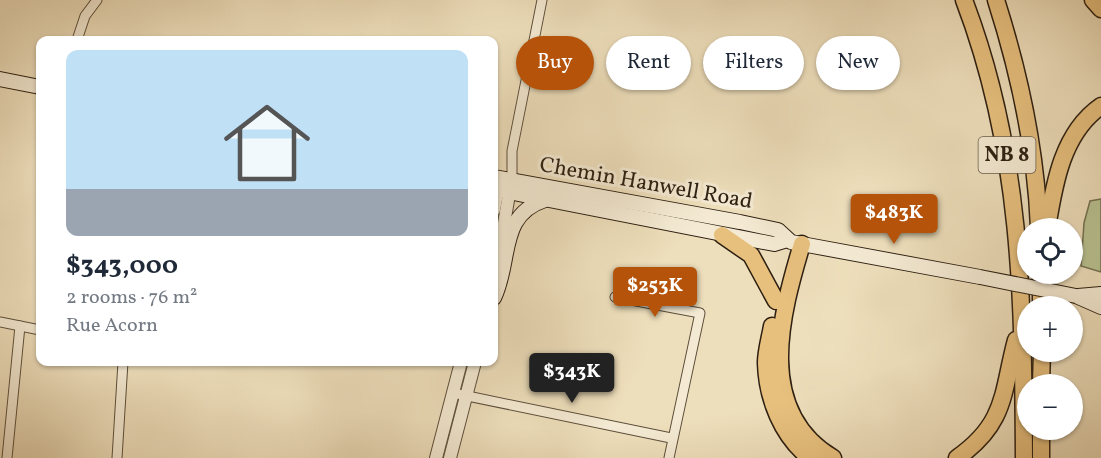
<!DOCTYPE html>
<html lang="en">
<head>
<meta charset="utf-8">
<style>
  body { margin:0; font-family:Vollkorn,serif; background:#f6f6f7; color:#1f2937; height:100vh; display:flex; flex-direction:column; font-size:22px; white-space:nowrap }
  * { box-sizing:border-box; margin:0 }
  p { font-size:20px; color:#747a83 }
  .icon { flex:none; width:33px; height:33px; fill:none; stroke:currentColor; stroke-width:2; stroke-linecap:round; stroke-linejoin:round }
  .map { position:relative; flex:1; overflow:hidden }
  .panel { position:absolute; left:36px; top:36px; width:462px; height:330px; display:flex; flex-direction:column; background:#fff; border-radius:12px; box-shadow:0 2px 4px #0004 }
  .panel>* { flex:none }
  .hud { position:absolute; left:516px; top:36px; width:495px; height:54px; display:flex; gap:12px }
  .buttons { position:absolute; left:1017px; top:218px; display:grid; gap:12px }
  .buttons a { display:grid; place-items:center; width:66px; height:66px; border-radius:50%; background:#fff; box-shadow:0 2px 4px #0004; font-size:30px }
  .price { position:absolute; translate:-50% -51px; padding:0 14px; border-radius:6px; background:#b45309; color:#fff; font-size:20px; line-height:39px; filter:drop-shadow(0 2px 3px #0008) }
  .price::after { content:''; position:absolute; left:50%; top:36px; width:18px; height:14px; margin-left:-9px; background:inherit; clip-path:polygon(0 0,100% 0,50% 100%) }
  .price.on { background:#222; color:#fff }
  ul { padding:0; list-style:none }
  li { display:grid; align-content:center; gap:12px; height:318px; padding:0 30px }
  li span { display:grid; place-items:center; height:186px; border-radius:12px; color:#555 }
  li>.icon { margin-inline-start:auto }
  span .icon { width:108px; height:108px; fill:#fffc; stroke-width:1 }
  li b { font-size:26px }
  .chip { padding:0 21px; border-radius:27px; background:#fff; box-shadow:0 2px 4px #0004; font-size:21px; line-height:54px }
  .chip.on { background:#b45309; color:#fff }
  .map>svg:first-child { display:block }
  .green { fill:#b8c291; stroke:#727051; stroke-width:1.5 }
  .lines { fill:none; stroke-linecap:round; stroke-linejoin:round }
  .minor-casing { stroke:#5d4f3c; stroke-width:11 }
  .tertiary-casing { stroke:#5d4f3c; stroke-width:14 }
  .secondary-casing { stroke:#2d1f11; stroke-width:16 }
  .motorway-casing { stroke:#2d1f11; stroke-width:19 }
  .minor { stroke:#f4ead3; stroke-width:9 }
  .tertiary { stroke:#f4ead3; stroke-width:12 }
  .secondary { stroke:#f4ead3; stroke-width:14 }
  .motorway { stroke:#e7c07e; stroke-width:16 }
  .secondary-bridge-casing { stroke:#2d1f11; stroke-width:16; stroke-linecap:butt }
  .secondary-bridge { stroke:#f4ead3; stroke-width:14 }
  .labels { text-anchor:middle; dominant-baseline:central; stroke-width:6; stroke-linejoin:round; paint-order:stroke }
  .shield { fill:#f4ead3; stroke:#695c4b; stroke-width:1.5 }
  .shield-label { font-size:21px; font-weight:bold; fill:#2d1f11 }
  .street-label { font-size:22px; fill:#2d1f11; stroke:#f4ead3 }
</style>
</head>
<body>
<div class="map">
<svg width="1101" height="458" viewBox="0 0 1101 458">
  <rect width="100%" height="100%" fill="#eedfbc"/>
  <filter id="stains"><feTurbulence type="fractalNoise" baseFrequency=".00333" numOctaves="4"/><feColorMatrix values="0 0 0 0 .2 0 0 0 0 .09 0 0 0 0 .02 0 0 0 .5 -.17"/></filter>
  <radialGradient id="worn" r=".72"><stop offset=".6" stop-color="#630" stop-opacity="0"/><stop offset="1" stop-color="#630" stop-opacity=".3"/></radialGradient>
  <path class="green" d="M1101 199V272L1081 266 1084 223 1090 201Z"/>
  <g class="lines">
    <defs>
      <g id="minor">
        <path d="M77 40 85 16 97 0"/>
        <path d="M512 181V151L542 0"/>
        <path d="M615 297 700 313 669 458"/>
        <path d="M0 322 40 330"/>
        <path d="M453 393 671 438"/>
        <path d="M7 458 20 326"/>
        <path d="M117 458 123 362"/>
      </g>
      <g id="tertiary">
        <path d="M494 210 499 183"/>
        <path d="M497 264 511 183"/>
        <path d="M436 458 461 362"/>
        <path d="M450 458 475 362"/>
      </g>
      <g id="secondary">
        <path d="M0 79 40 87"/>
        <path d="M494 177 740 222 778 230 791 242 980 277"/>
        <path d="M494 189 774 244 787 240"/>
        <path d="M1076 296 1101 307"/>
        <path d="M1078 296 1101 294"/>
        <path d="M494 298C512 261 498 215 545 200"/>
      </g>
      <g id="motorway">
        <path d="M964 0C1022 152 1023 298 1024 458"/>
        <path d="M996 0C1020 75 1036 149 1039 228"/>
        <path d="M1093 0 1101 9"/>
        <path d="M1047 228C1054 185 1062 133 1101 106"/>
        <path d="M722 235 751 255 776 301"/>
        <path d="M802 244C781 314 754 411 833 458"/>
        <path d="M1041 273V306"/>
        <path d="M772 326C770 338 766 351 766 363 767 399 782 436 810 458"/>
        <path d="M1041 384 1042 351"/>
        <path d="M957 458C1007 423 1002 392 1016 340"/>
        <path d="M1041 458V429"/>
      </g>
    </defs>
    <use href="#minor" class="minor-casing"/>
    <use href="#tertiary" class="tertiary-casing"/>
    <use href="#secondary" class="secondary-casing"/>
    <use href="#motorway" class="motorway-casing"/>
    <use href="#minor" class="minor"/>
    <use href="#tertiary" class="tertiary"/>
    <use href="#secondary" class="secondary"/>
    <use href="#motorway" class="motorway"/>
    <defs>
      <path id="secondary-bridge" d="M980 277 1076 296"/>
    </defs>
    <use href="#secondary-bridge" class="secondary-bridge-casing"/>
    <use href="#secondary-bridge" class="secondary-bridge"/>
  </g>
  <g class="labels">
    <rect class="shield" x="978.5" y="137" width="57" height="36" rx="4.5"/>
    <g class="shield-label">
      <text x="1007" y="155">NB 8</text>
    </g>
    <g class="street-label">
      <text transform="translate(646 184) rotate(10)">Chemin Hanwell Road</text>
    </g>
  </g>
  <rect width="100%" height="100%" filter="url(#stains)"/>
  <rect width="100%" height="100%" fill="url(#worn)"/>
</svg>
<div class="buttons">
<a><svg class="icon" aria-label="locate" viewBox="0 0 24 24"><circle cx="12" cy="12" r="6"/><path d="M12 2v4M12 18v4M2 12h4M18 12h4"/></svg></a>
<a>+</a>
<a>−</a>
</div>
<b class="price" style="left:894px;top:245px">$483K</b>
<b class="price" style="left:655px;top:318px">$253K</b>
<b class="price on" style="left:572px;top:404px">$343K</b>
<div class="hud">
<a class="chip on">Buy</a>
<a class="chip">Rent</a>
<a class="chip">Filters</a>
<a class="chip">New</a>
</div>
<section class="panel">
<ul>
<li><span style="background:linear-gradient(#bfe0f5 75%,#9aa5b1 0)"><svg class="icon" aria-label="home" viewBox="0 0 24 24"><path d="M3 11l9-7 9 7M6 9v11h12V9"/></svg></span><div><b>$343,000</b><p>2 rooms · 76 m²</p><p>Rue Acorn</p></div></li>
</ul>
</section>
</div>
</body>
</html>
